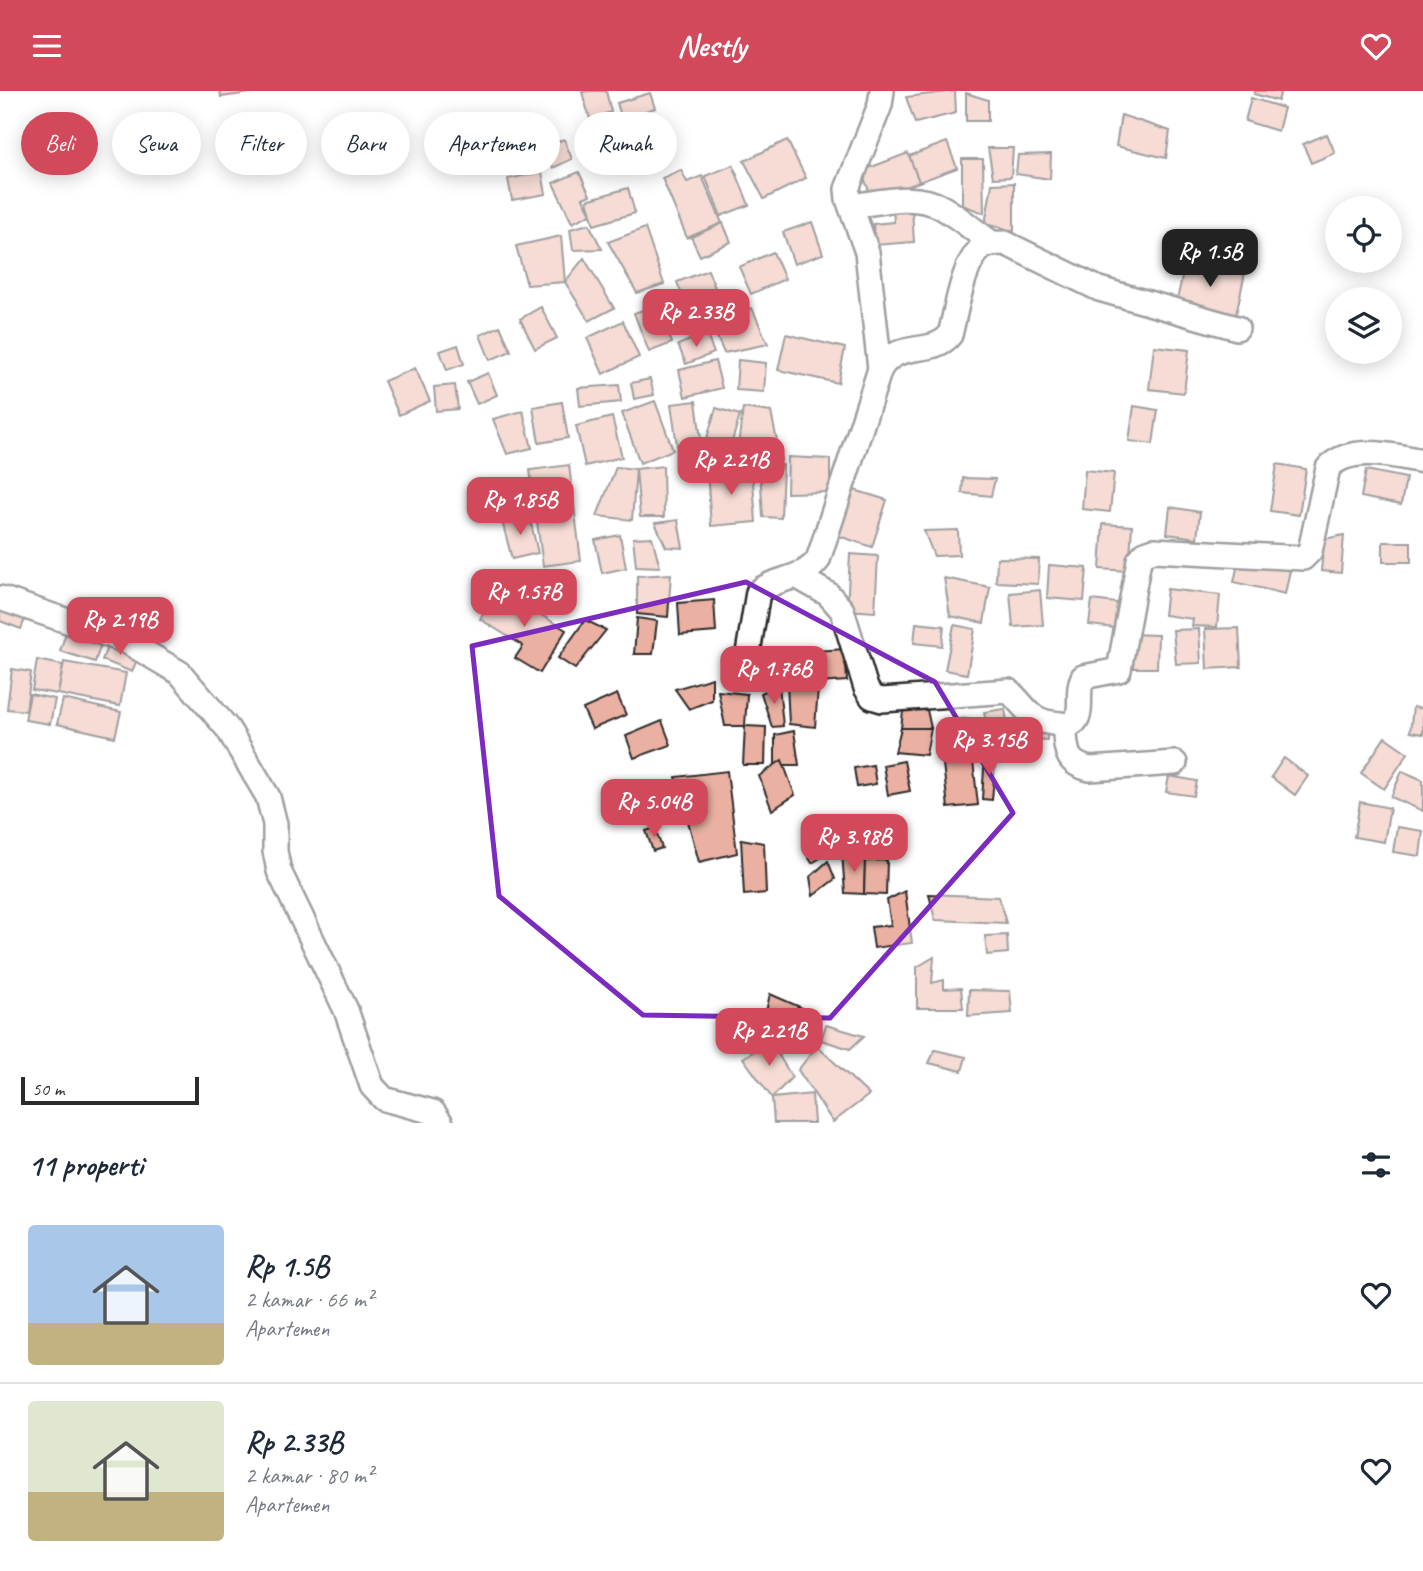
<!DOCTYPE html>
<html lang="id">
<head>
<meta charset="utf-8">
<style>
  body { margin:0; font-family:Caveat,sans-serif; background:#f6f6f7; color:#1f2937; height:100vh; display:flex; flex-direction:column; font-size:26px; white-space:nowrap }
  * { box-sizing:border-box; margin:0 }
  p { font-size:23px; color:#747a83 }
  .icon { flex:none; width:38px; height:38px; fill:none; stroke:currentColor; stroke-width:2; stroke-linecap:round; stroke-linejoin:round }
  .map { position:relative; height:1032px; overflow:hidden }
  .details { display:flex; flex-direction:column; background:#fff; flex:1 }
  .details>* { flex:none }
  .hud { position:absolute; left:21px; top:21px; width:700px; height:63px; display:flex; gap:14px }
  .tools { position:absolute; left:1325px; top:105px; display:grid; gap:14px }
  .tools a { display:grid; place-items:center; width:77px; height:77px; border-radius:50%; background:#fff; box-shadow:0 4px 18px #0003; font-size:35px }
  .scale { position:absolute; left:21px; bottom:18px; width:178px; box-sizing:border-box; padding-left:7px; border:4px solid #2b2b2b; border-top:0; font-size:19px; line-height:24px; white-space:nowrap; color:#2b2b2b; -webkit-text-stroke:5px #fff; paint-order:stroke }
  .price { position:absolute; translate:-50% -60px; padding:0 16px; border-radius:14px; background:#d1495b; color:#fff; font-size:23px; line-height:46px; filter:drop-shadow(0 2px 4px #0008) }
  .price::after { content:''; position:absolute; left:50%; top:42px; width:21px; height:16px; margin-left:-10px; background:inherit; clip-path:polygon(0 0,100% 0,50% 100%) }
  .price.selected { background:#222; color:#fff }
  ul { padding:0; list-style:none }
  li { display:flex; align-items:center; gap:21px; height:175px; padding:0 28px }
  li+li { border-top:2px solid #e0e1e3 }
  li span { display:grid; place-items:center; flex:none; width:196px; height:140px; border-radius:7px; color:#555 }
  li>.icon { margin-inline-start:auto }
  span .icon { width:84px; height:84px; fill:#fffc; stroke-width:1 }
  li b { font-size:30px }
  h2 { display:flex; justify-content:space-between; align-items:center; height:84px; padding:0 28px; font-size:30px }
  .tag { padding:0 24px; border-radius:32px; background:#fff; box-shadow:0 4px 18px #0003; font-size:24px; line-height:63px }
  .tag.selected { background:#d1495b; color:#fff }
  header { display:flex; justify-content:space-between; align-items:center; height:91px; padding:0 28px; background:#d1495b; color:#fff; font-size:32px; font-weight:700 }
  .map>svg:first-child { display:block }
  .building { fill:#eab1a2; stroke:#2b2b2b; stroke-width:2 }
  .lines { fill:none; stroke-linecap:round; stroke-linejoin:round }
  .minor-casing { stroke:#2b2b2b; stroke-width:28 }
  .minor { stroke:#fff; stroke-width:23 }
  .marked { fill:none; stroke:#7b2cbf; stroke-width:5; stroke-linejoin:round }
</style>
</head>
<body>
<header><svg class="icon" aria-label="menu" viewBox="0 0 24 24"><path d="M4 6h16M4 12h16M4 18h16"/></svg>Nestly<svg class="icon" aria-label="heart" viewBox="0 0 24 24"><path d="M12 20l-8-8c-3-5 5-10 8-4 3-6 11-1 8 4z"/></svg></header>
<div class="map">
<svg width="1423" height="1032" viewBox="0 0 1423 1032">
  <rect width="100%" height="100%" fill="#fff"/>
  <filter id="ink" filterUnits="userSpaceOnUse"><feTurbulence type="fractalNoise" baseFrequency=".0143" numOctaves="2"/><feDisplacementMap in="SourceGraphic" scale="14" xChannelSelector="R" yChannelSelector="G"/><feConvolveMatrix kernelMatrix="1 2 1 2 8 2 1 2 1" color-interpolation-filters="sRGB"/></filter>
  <g filter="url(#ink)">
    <g class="building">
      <path d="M220 0H263L221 6Z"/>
      <path d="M589 0H606L611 21 590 28 582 1Z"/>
      <path d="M955 0 956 22 915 32 906 6Z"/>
      <path d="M1255 0H1281L1278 10 1254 3Z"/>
      <path d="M650 2 655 17 622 28 617 12Z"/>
      <path d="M966 2 988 9V30H966Z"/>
      <path d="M1251 7 1284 17 1278 40 1245 30Z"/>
      <path d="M1121 24 1170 40 1166 67 1116 55Z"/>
      <path d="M659 27 662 68 631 69 629 28Z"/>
      <path d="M591 28H628L627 66H591Z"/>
      <path d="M1327 43 1335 62 1311 72 1303 53Z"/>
      <path d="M564 48 572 68 553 77 544 56Z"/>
      <path d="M787 49 806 87 764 108 744 70Z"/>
      <path d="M947 51 957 77 919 91 909 65Z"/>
      <path d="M988 57H1013L1011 86 993 87Z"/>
      <path d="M908 62 919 91 873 109 861 80Z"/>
      <path d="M1051 63 1050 88 1016 83 1018 64Z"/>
      <path d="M962 68H983L984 122 962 114Z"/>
      <path d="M733 74 749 114 721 125 705 85Z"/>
      <path d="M681 79 687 91 702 85 722 132 687 147 662 87Z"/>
      <path d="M542 81 546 103 512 109 508 88Z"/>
      <path d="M579 81 590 104 583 107 591 123 572 132 553 92Z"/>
      <path d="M1014 92V140L985 133 992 93Z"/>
      <path d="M628 97 635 122 594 134 587 109Z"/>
      <path d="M912 118 914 151 875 154 873 133 894 131 893 119Z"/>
      <path d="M812 131 823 163 794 173 783 141Z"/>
      <path d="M723 132 731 151 700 165 691 146Z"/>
      <path d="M589 133 602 158 573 159 570 138Z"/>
      <path d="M645 137 664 193 637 202 608 151Z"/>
      <path d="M561 145 565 191 527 194 516 155Z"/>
      <path d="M773 161 785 188 751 203 739 176Z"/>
      <path d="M584 167 614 217 589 230 565 191Z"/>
      <path d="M1186 168 1245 182 1235 228 1176 214Z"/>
      <path d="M708 179 722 215 691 227 677 191Z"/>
      <path d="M657 214 672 252 649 261 634 222Z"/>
      <path d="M541 216 557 247 535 258 520 228Z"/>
      <path d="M752 217 768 253 724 262 710 230Z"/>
      <path d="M623 230 639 266 603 283 587 247Z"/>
      <path d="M500 235 511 260 490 269 480 244Z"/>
      <path d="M706 242 714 262 686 273 678 254Z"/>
      <path d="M786 243 845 257 838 292 778 279Z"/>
      <path d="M458 254 464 273 447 279 440 260Z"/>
      <path d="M1154 255 1189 259 1184 302 1149 298Z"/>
      <path d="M738 269 766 272 764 301 736 299Z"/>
      <path d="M715 270 722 297 685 306 679 279Z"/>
      <path d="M415 277 430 310 399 324 384 290Z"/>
      <path d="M488 282 497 304 477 313 467 291Z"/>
      <path d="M650 288 654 304 634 308 631 292Z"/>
      <path d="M455 294 458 318 436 320 434 296Z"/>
      <path d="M619 294 621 311 580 315 578 297Z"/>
      <path d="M655 310 673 359 640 372 622 322Z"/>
      <path d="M696 310 703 364 679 368 671 313Z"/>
      <path d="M562 311 568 347 539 352 533 316Z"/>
      <path d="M1134 315 1158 319 1153 353 1129 350Z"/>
      <path d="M716 317 740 324 730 357 706 350Z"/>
      <path d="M743 317 771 321 781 369 737 363Z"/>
      <path d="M523 320 532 357 507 363 493 328Z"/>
      <path d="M612 326 622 366 585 375 576 335Z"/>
      <path d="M788 366 830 368V401L787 402Z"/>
      <path d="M1277 373 1306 378 1299 424 1270 420Z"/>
      <path d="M569 374 581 470 543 475 530 379Z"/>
      <path d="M783 374 781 427 763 426 760 378Z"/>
      <path d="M663 375 664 426H640L636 378Z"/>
      <path d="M616 376 636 378 632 429 597 425Z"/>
      <path d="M752 377 756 431 711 435 707 380Z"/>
      <path d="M1085 379 1114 382 1110 421 1082 418Z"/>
      <path d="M1366 379 1406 387 1401 414 1361 406Z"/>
      <path d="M963 387 995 388 991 405 962 402Z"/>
      <path d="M851 398 887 409 872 456 836 444Z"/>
      <path d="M1170 416 1200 421 1197 447 1167 443Z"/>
      <path d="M529 424 538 462 512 468 502 430Z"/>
      <path d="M678 429 683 457 666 456 655 432Z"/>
      <path d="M1103 433 1132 435 1129 480 1100 478Z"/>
      <path d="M958 439 959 464 934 465 924 440Z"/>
      <path d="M620 444 626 477 602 482 595 449Z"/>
      <path d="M1344 444 1341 482 1321 480 1324 448Z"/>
      <path d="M652 446 660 476 636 475 633 447Z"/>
      <rect x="1383" y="451" width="28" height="20"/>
      <path d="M850 463 878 465 875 521 847 519Z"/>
      <path d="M997 467 1039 468 1038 493 996 491Z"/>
      <path d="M1239 468 1290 479 1285 503 1234 491Z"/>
      <path d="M1049 474 1087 477 1084 510 1047 507Z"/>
      <path d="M671 483 668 526 637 523V485Z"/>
      <path d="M944 487 990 496 984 532 950 525Z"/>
      <path d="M498 498 566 539 540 582 515 567 523 555 480 528Z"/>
      <path d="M1167 498 1220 504 1217 536 1192 535 1193 528 1164 524Z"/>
      <path d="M1040 499 1043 534 1013 536 1010 502Z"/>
      <path d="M714 509 716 541 680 544 678 512Z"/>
      <path d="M1092 509 1117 512 1114 537 1089 534Z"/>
      <path d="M3 511 28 521 21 538 0 530V519Z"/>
      <path d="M637 527 657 530 653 563H634Z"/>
      <path d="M585 529 606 539 575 578 558 567Z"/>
      <path d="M916 532 944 535 942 555 914 552Z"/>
      <path d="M954 534 975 538 967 583 945 579Z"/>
      <path d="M68 535 103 547 95 571 60 560Z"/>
      <path d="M1239 537 1241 576 1207 578 1205 538Z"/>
      <path d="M1199 538 1201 572 1176 573 1173 539Z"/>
      <path d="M1130 543 1158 544 1157 577H1129Z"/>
      <path d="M109 551 139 563 132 581 102 569Z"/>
      <path d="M845 558 847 590 818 592 815 560Z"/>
      <path d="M37 569 63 574 58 603 32 599Z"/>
      <path d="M64 571 126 582 120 615 58 603Z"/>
      <path d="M12 578 31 581 26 620 7 618Z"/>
      <path d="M712 587V609L689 618 675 598Z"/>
      <path d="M787 592 818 597 815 636 789 633Z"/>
      <path d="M779 594 783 635 772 636 761 602Z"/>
      <path d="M718 600 747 603 745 635H725Z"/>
      <path d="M30 603 55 608 50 633 25 629Z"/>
      <path d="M617 603 626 624 592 638 583 618Z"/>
      <path d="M63 608 121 621 115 646 57 633Z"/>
      <path d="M904 612 927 619 931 637H901Z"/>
      <path d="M1413 616 1423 618V643L1410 641Z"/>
      <path d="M1005 618 1008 637 996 639 995 645 988 642 984 621Z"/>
      <path d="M969 627 971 642 954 645 952 629Z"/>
      <path d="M662 630 671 654 634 667 626 645Z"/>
      <path d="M745 635 766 636 765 674H743Z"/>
      <path d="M901 637H931L926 664 895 661Z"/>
      <path d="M1033 638 1047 640V649L1035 648Z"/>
      <path d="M794 640 799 674H775V644Z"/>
      <path d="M1385 646 1408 662 1384 698 1361 682Z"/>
      <path d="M971 652 978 714 948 717 941 655Z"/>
      <path d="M985 663 996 664 992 709 982 708Z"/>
      <path d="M1284 667 1308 685 1295 704 1271 686Z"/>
      <path d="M782 669 795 704 772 719 759 685Z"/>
      <path d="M904 670 910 700 888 704 883 674Z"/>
      <path d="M873 674 876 693 857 696 854 677Z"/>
      <path d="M727 680 737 762 699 771 676 686Z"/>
      <path d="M1402 680 1423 689V720L1391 706Z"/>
      <path d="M1169 685 1197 690 1194 705 1166 701Z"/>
      <path d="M1360 711 1390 717 1384 751 1354 746Z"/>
      <path d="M839 727 864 729 865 770 842 761Z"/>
      <path d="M864 729 884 730 882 769 865 770Z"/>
      <path d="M1397 736 1423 740 1420 765 1393 761Z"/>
      <path d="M655 737 662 757 653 760 646 740Z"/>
      <path d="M827 746 834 759 812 772 804 759Z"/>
      <path d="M741 748 764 752 766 802 744 804Z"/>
      <path d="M842 761 865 770 864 803 845 802Z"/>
      <path d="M887 769 886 804 864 803 865 770Z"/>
      <path d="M828 770 835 788 813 805 810 786Z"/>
      <path d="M905 800 912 852 874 857 871 836 891 834 887 809Z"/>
      <path d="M929 803 999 806 1006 832 935 829Z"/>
      <path d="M1007 844 1008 862 987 864 985 845Z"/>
      <path d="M934 866 932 892 944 889V898L961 897 963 917H917V876Z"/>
      <path d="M969 899 1010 900 1012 922 968 925Z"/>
      <path d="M770 903 807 919 801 942 765 925Z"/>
      <path d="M826 934 864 945 850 958 821 949Z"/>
      <path d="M770 950 792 986 772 1007 743 967Z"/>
      <path d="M817 955 869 1004 833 1031 798 979Z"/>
      <path d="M935 959 966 966 962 980 929 972Z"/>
      <path d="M812 1003 814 1032H774L772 1007Z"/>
    </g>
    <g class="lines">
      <defs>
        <g id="minor">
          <path d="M852 115C881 111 916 101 943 117 960 127 976 141 992 152"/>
          <path d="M880 278 867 161 848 108 847 98 880 14 882 0"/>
          <path d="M798 486 828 503 842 519 866 597 872 606 882 609 1009 600C1030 620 1029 631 1061 633 1067 634 1073 634 1076 629 1083 618 1076 599 1083 586L1119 579 1139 469 1145 462 1154 459 1303 467 1310 460 1328 377C1350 353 1395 365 1423 370"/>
          <path d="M0 507 126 550 180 582 228 638 268 706 275 733V760L279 780 346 919 372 995 384 1008 433 1021 441 1032"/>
          <path d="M748 562 758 501C776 486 802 490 818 469L880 278C898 248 932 266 950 244 956 222 963 169 983 156 990 152 997 152 1005 152L1099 198 1237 237"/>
          <path d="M1064 634C1067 657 1063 672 1090 678L1175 672"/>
        </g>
      </defs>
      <use href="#minor" class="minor-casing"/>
      <use href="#minor" class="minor"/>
    </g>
  </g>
  <path d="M0 0H1423V1032H0ZM746 491 935 591 1013 722 830 927 643 924 499 805 472 555Z" fill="#fff" fill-opacity=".55" fill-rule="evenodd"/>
  <path class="marked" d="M746 491 935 591 1013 722 830 927 643 924 499 805 472 555Z"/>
</svg>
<div class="tools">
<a><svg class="icon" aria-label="locate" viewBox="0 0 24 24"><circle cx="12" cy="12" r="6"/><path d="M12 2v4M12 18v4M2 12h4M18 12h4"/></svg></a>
<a><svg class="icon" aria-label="layers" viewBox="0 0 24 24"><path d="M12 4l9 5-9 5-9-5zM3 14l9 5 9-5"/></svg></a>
</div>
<div class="scale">50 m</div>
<b class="price selected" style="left:1210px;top:198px">Rp 1.5B</b>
<b class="price" style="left:696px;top:258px">Rp 2.33B</b>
<b class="price" style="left:731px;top:406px">Rp 2.21B</b>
<b class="price" style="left:520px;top:446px">Rp 1.85B</b>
<b class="price" style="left:524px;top:538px">Rp 1.57B</b>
<b class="price" style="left:120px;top:566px">Rp 2.19B</b>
<b class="price" style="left:774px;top:615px">Rp 1.76B</b>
<b class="price" style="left:989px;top:686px">Rp 3.15B</b>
<b class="price" style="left:654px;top:748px">Rp 5.04B</b>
<b class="price" style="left:854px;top:783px">Rp 3.98B</b>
<b class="price" style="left:769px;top:977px">Rp 2.21B</b>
<div class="hud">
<a class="tag selected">Beli</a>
<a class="tag">Sewa</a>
<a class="tag">Filter</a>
<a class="tag">Baru</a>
<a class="tag">Apartemen</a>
<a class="tag">Rumah</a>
</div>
</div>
<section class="details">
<h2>11 properti<svg class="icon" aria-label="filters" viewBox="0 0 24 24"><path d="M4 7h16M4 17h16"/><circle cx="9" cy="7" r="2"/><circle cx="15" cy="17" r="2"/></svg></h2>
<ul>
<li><span style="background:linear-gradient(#a9c7e8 70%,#c2b280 0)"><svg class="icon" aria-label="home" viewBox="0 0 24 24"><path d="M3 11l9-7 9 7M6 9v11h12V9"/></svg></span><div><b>Rp 1.5B</b><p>2 kamar · 66 m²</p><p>Apartemen</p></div><svg class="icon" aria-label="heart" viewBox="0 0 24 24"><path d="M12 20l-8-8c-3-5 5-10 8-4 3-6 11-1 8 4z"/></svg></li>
<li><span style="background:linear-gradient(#dfe7d0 65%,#c2b280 0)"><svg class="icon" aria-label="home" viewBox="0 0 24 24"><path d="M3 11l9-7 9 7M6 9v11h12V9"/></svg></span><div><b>Rp 2.33B</b><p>2 kamar · 80 m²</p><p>Apartemen</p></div><svg class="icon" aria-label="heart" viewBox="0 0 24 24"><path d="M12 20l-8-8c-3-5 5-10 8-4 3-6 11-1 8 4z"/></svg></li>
</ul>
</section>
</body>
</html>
